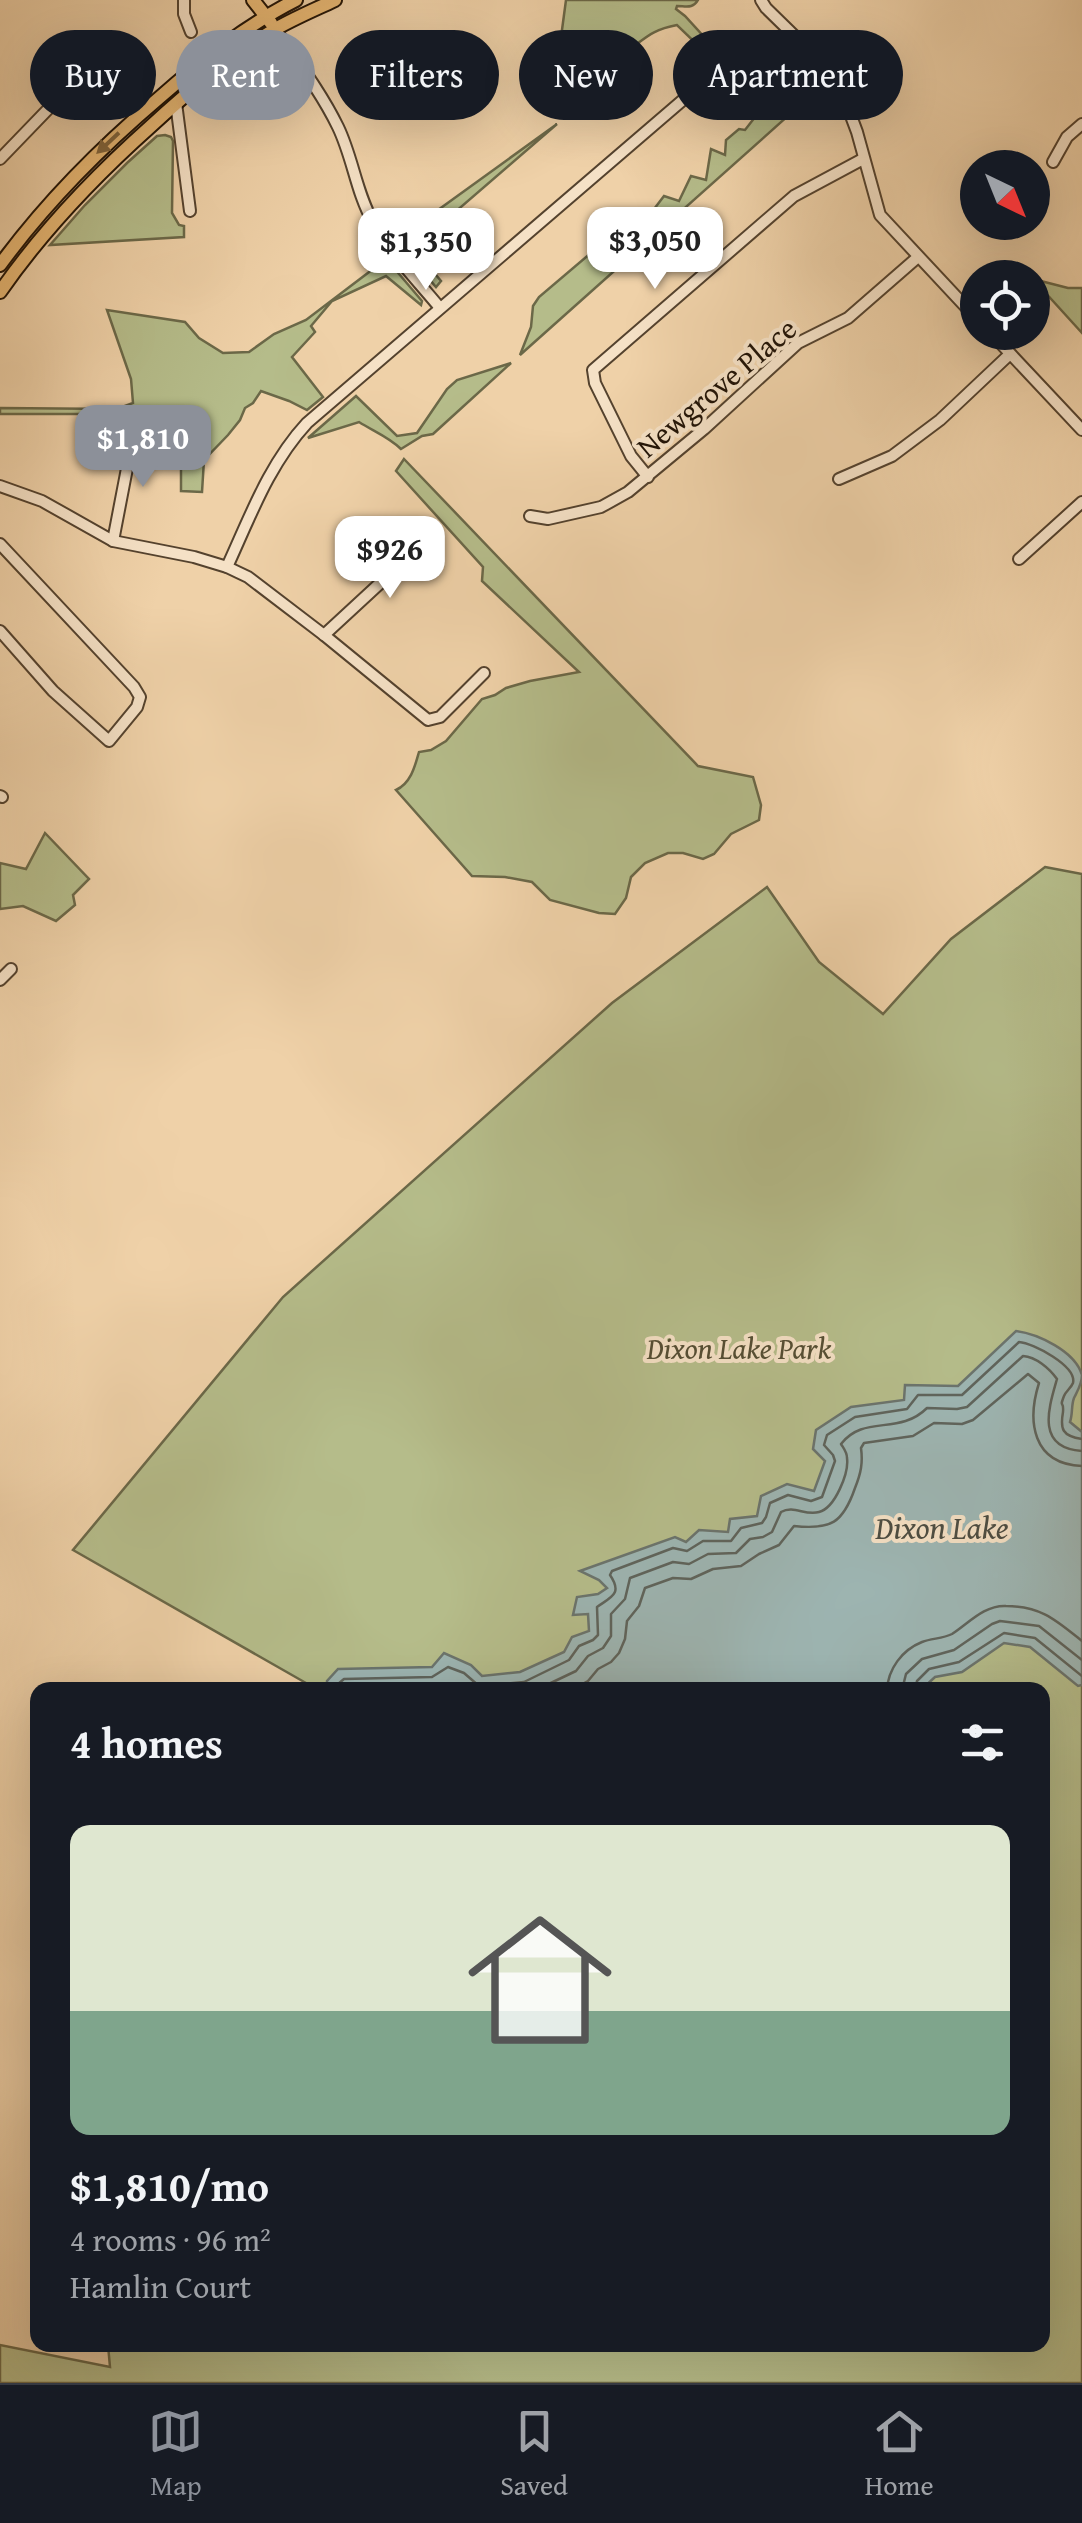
<!DOCTYPE html>
<html lang="en">
<head>
<meta charset="utf-8">
<style>
  body { margin:0; font-family:"Gentium Book Plus",serif; background:#242831; color:#f1f3f6; height:100vh; display:flex; flex-direction:column; font-size:38px; white-space:nowrap }
  * { box-sizing:border-box; margin:0 }
  p { font-size:32px; color:#9ea1a6 }
  .icon { flex:none; width:55px; height:55px; fill:none; stroke:currentColor; stroke-width:2; stroke-linecap:round; stroke-linejoin:round }
  .map { position:relative; flex:1; overflow:hidden }
  .drawer { position:absolute; left:30px; top:1682px; width:1020px; height:670px; display:flex; flex-direction:column; background:#171b24; border-radius:20px; box-shadow:0 10px 40px #0002 }
  .drawer>* { flex:none }
  .top-card { position:absolute; left:30px; top:30px; width:1022px; height:90px; display:flex; gap:20px }
  .needle { width:65px; rotate:137deg }
  .controls { position:absolute; left:960px; top:150px; display:grid; gap:20px }
  .controls a { display:grid; place-items:center; width:90px; height:90px; border-radius:50%; background:#171b24; box-shadow:0 10px 40px #0002; font-size:50px }
  .price { position:absolute; translate:-50% -85px; padding:0 22px; border-radius:20px; background:#fff; color:#222; font-size:32px; line-height:65px; filter:drop-shadow(0 2px 5px #0008) }
  .price::after { content:''; position:absolute; left:50%; top:60px; width:30px; height:22px; margin-left:-15px; background:inherit; clip-path:polygon(0 0,100% 0,50% 100%) }
  .price.current { background:#8c9099; color:#fff }
  ul { padding:0; list-style:none }
  li { display:grid; align-content:center; gap:20px; height:530px; padding:0 40px }
  li span { display:grid; place-items:center; height:310px; border-radius:20px; color:#555 }
  li>.icon { margin-inline-start:auto }
  span .icon { width:180px; height:180px; fill:#fffc; stroke-width:1 }
  li b { font-size:42px }
  h2 { display:flex; justify-content:space-between; align-items:center; height:120px; padding:0 40px; font-size:42px }
  .chip { padding:0 35px; border-radius:45px; background:#171b24; box-shadow:0 10px 40px #0002; font-size:35px; line-height:90px }
  .chip.current { background:#8c9099; color:#fff }
  .tabs { display:flex; justify-content:space-around; align-items:center; height:140px; border-top:2px solid #363941; background:#171b24; font-size:28px; color:#9ea1a6 }
  .tabs a { display:grid; justify-items:center; gap:5px }
  .tabs .current { color:#8c9099 }
  .map>svg:first-child { display:block }
  .green { fill:#b5bc8a; stroke:#6b6848; stroke-width:2.5 }
  .water { fill:#9db5b2; stroke:#6b746d; stroke-width:2.5 }
  .lines { fill:none; stroke-linecap:round; stroke-linejoin:round }
  .shore { stroke:#5f645c; stroke-width:2.5 }
  .minor-casing { stroke:#54422e; stroke-width:14 }
  .major-casing { stroke:#211306; stroke-width:16 }
  .minor { stroke:#f5e1c6; stroke-width:10 }
  .major { stroke:#e8b874; stroke-width:12 }
  .oneway { fill:#84663d }
  .labels { text-anchor:middle; dominant-baseline:central; stroke-width:8; stroke-linejoin:round; paint-order:stroke }
  .street-label { font-size:30px; fill:#211306; stroke:#f5e1c6 }
  .park-label { font-size:30px; font-style:italic; fill:#554e34; stroke:#f5e1c6 }
  .water-label { font-size:32px; font-style:italic; fill:#4c4c42; stroke:#f5e1c6 }
</style>
</head>
<body>
<div class="map">
<svg width="1082" height="2383" viewBox="0 0 1082 2383">
  <rect width="100%" height="100%" fill="#efd1a8"/>
  <filter id="stains"><feTurbulence type="fractalNoise" baseFrequency=".002" numOctaves="4"/><feColorMatrix values="0 0 0 0 .2 0 0 0 0 .09 0 0 0 0 .02 0 0 0 .5 -.17"/></filter>
  <radialGradient id="worn" r=".72"><stop offset=".6" stop-color="#630" stop-opacity="0"/><stop offset="1" stop-color="#630" stop-opacity=".3"/></radialGradient>
  <g class="green">
    <path d="M566 0H698C693 9 686 6 677 6L676 9 685 16 727 62 736 57 789 115 520 355 531 327 533 306 539 297 638 213 648 217 664 196 679 201 691 176 706 180 711 149 725 155 726 140 739 129 745 130 759 112C755 99 720 64 707 59L706 53 677 25C651 30 646 38 626 52L615 50 604 52 593 65 555 82Z"/>
    <path d="M557 124 418 244 426 263 441 281 436 287 398 243 384 221 431 215Z"/>
    <path d="M165 135 171 137 173 141 172 213 179 225 184 226V237L50 245 85 205 127 163 157 136Z"/>
    <path d="M385 260 388 261 422 301 421 305 386 276 332 301 311 326 315 332 292 357 323 397 307 410 289 401 261 391 253 403 245 408 240 420 228 435 204 460 202 492 181 491V466L192 416 156 419 147 423 138 414C128 414 124 417 117 424L111 414H0V408L117 409 133 403 131 379 107 310 185 322 199 338 223 353 249 352 274 334 306 320Z"/>
    <path d="M1033 279 1068 288H1082V333Z"/>
    <path d="M511 363 433 434 422 436 401 449C389 437 373 431 359 422L308 438 356 396 397 436 417 433 447 389 457 380Z"/>
    <path d="M404 459 698 766 753 777 761 805 759 820 731 834 714 854 703 859 683 853H668L645 863 631 877 626 898 615 914 599 913 550 900 532 882 505 877 472 876 396 790C411 783 415 766 419 752L431 750 446 741 482 699 495 695 506 688 530 681 579 672 482 581 483 567 396 471Z"/>
    <path d="M45 833 89 879 73 895 75 905 56 921 23 906 0 909V863L26 869Z"/>
    <path d="M1045 867 1082 874V2383H0V2345L110 2367 108 2345H1042V1690H314L313 1687 73 1550 283 1297 612 1003 767 887 819 962 883 1014 951 939Z"/>
  </g>
  <path class="water" d="M1016 1331C1038 1334 1075 1351 1082 1375 1082 1384 1078 1390 1074 1398 1071 1406 1073 1413 1070 1422L1082 1432V1685L1078 1686 1030 1647 1004 1643 962 1672 935 1677 921 1690H327V1681L338 1669 432 1667 444 1653 471 1665 482 1676 520 1672 564 1652 572 1637 589 1631 588 1614 573 1615 577 1597 598 1594 607 1588 599 1580 580 1571 675 1537 686 1542 699 1530 728 1532 730 1519 757 1516 761 1496 787 1484 814 1491 825 1461 813 1449 816 1430 851 1407 904 1400 905 1385 958 1386Z"/>
  <g class="lines">
    <g class="shore">
      <path d="M337 1690 338 1684 344 1679 432 1677 448 1667 464 1673 479 1686 524 1682 569 1660 579 1646 593 1640 598 1635 597 1607C611 1597 623 1594 610 1575L612 1571 673 1548 687 1551 703 1541H731L741 1528 762 1523 766 1517 770 1503 788 1495 811 1501 822 1497 835 1461 833 1455 824 1445 827 1435 855 1417 907 1409 918 1395H962L1019 1342C1033 1343 1077 1366 1073 1383 1071 1388 1066 1391 1064 1396 1059 1409 1064 1399 1063 1412 1060 1429 1062 1436 1082 1439"/>
      <path d="M536 1690 576 1671 588 1656 603 1648 611 1636V1614L625 1599 630 1578 673 1562 689 1564 708 1554 736 1553 750 1539 763 1537 772 1532 781 1512C794 1505 805 1516 819 1512 835 1508 849 1473 847 1458 847 1452 844 1449 841 1444 864 1414 899 1436 927 1408L957 1409 967 1407 1023 1356C1036 1357 1049 1368 1057 1379 1049 1407 1035 1448 1082 1451"/>
      <path d="M571 1690 588 1681 598 1669 611 1662 619 1653 625 1639 627 1621 639 1606 645 1588 673 1578 691 1579 713 1569 741 1566 759 1554 779 1545 794 1526C831 1530 843 1523 855 1488 861 1473 863 1463 861 1448L864 1443 913 1436 934 1423 962 1424 973 1420 1028 1374 1039 1383C1027 1421 1032 1464 1082 1466"/>
      <path d="M887 1690C888 1669 902 1650 922 1642 932 1638 942 1639 952 1634 969 1623 984 1605 1006 1606 1041 1606 1056 1620 1082 1641"/>
      <path d="M902 1690 906 1674 922 1659 954 1650 992 1624 1000 1621 1039 1626 1082 1660"/>
      <path d="M915 1690 917 1681 929 1669 959 1662 1004 1633 1035 1638 1082 1676"/>
    </g>
    <defs>
      <g id="minor">
        <path d="M184 0V14L191 32"/>
        <path d="M761 0 766 8 811 52 832 77 845 100 857 132 880 215 978 320"/>
        <path d="M275 29C297 61 321 92 338 127 353 158 356 192 373 222 391 254 417 280 440 308"/>
        <path d="M176 103 190 211"/>
        <path d="M0 159 54 103 65 86"/>
        <path d="M1053 162 1067 137 1082 124"/>
        <path d="M990 332 1082 430"/>
        <path d="M648 477 631 456 595 383 593 370 794 196 863 159"/>
        <path d="M839 479 892 456 940 420 1010 354"/>
        <path d="M0 486 42 501 113 541 194 557 227 567 248 577 324 635 428 720 440 717 484 673"/>
        <path d="M530 516 548 519 601 507 628 492 704 429 798 343 848 318 918 257"/>
        <path d="M113 541 134 432"/>
        <path d="M0 544 134 687 140 697 137 707 109 741 53 691 0 631"/>
        <path d="M1019 559 1082 502"/>
        <path d="M227 567C250 517 269 464 307 423L705 81"/>
        <path d="M324 635 429 538"/>
        <path d="M0 796 2 797"/>
        <path d="M0 980 11 969"/>
      </g>
      <g id="major">
        <path d="M253 0 271 23"/>
        <path d="M0 265C46 202 100 148 159 98 201 61 245 26 296 0"/>
        <path d="M0 292C43 230 95 176 151 126 189 91 228 58 272 31 292 19 314 10 335 0"/>
      </g>
    </defs>
    <use href="#minor" class="minor-casing"/>
    <use href="#major" class="major-casing"/>
    <use href="#minor" class="minor"/>
    <use href="#major" class="major"/>
  </g>
  <defs><path id="oneway-solid" d="M-6-.8H1V-3.2L6.5 0L1 3.2V.8H-6Z" transform="scale(2.5)"/></defs>
  <use class="oneway" href="#oneway-solid" transform="translate(108 143) rotate(137)"/>
  <g class="labels">
    <g class="street-label">
      <text transform="translate(716 387) rotate(-40)">Newgrove Place</text>
    </g>
    <g class="park-label">
      <text x="739" y="1348">Dixon Lake Park</text>
    </g>
    <g class="water-label">
      <text x="942" y="1527">Dixon Lake</text>
    </g>
  </g>
  <rect width="100%" height="100%" filter="url(#stains)"/>
  <rect width="100%" height="100%" fill="url(#worn)"/>
</svg>
<div class="controls">
<a><svg class="needle" viewBox="-14 -14 28 28"><path d="M0-13l5 13h-10z" fill="#e53935"/><path d="M0 13l5-13h-10z" fill="#9ea1a6"/></svg></a>
<a><svg class="icon" aria-label="locate" viewBox="0 0 24 24"><circle cx="12" cy="12" r="6"/><path d="M12 2v4M12 18v4M2 12h4M18 12h4"/></svg></a>
</div>
<b class="price" style="left:655px;top:292px">$3,050</b>
<b class="price" style="left:426px;top:293px">$1,350</b>
<b class="price current" style="left:143px;top:490px">$1,810</b>
<b class="price" style="left:390px;top:601px">$926</b>
<div class="top-card">
<a class="chip">Buy</a>
<a class="chip current">Rent</a>
<a class="chip">Filters</a>
<a class="chip">New</a>
<a class="chip">Apartment</a>
</div>
<section class="drawer">
<h2>4 homes<svg class="icon" aria-label="filters" viewBox="0 0 24 24"><path d="M4 7h16M4 17h16"/><circle cx="9" cy="7" r="2"/><circle cx="15" cy="17" r="2"/></svg></h2>
<ul>
<li><span style="background:linear-gradient(#dfe7d0 60%,#7fa58c 0)"><svg class="icon" aria-label="home" viewBox="0 0 24 24"><path d="M3 11l9-7 9 7M6 9v11h12V9"/></svg></span><div><b>$1,810/mo</b><p>4 rooms · 96 m²</p><p>Hamlin Court</p></div></li>
</ul>
</section>
</div>
<nav class="tabs">
<a class="current"><svg class="icon" aria-label="map" viewBox="0 0 24 24"><path d="M3 6l6-2 6 2 6-2v14l-6 2-6-2-6 2zM9 4v14M15 6v14"/></svg>Map</a>
<a><svg class="icon" aria-label="saved" viewBox="0 0 24 24"><path d="M7 4h10v16l-5-4-5 4z"/></svg>Saved</a>
<a><svg class="icon" aria-label="home" viewBox="0 0 24 24"><path d="M3 11l9-7 9 7M6 9v11h12V9"/></svg>Home</a>
</nav>
</body>
</html>
